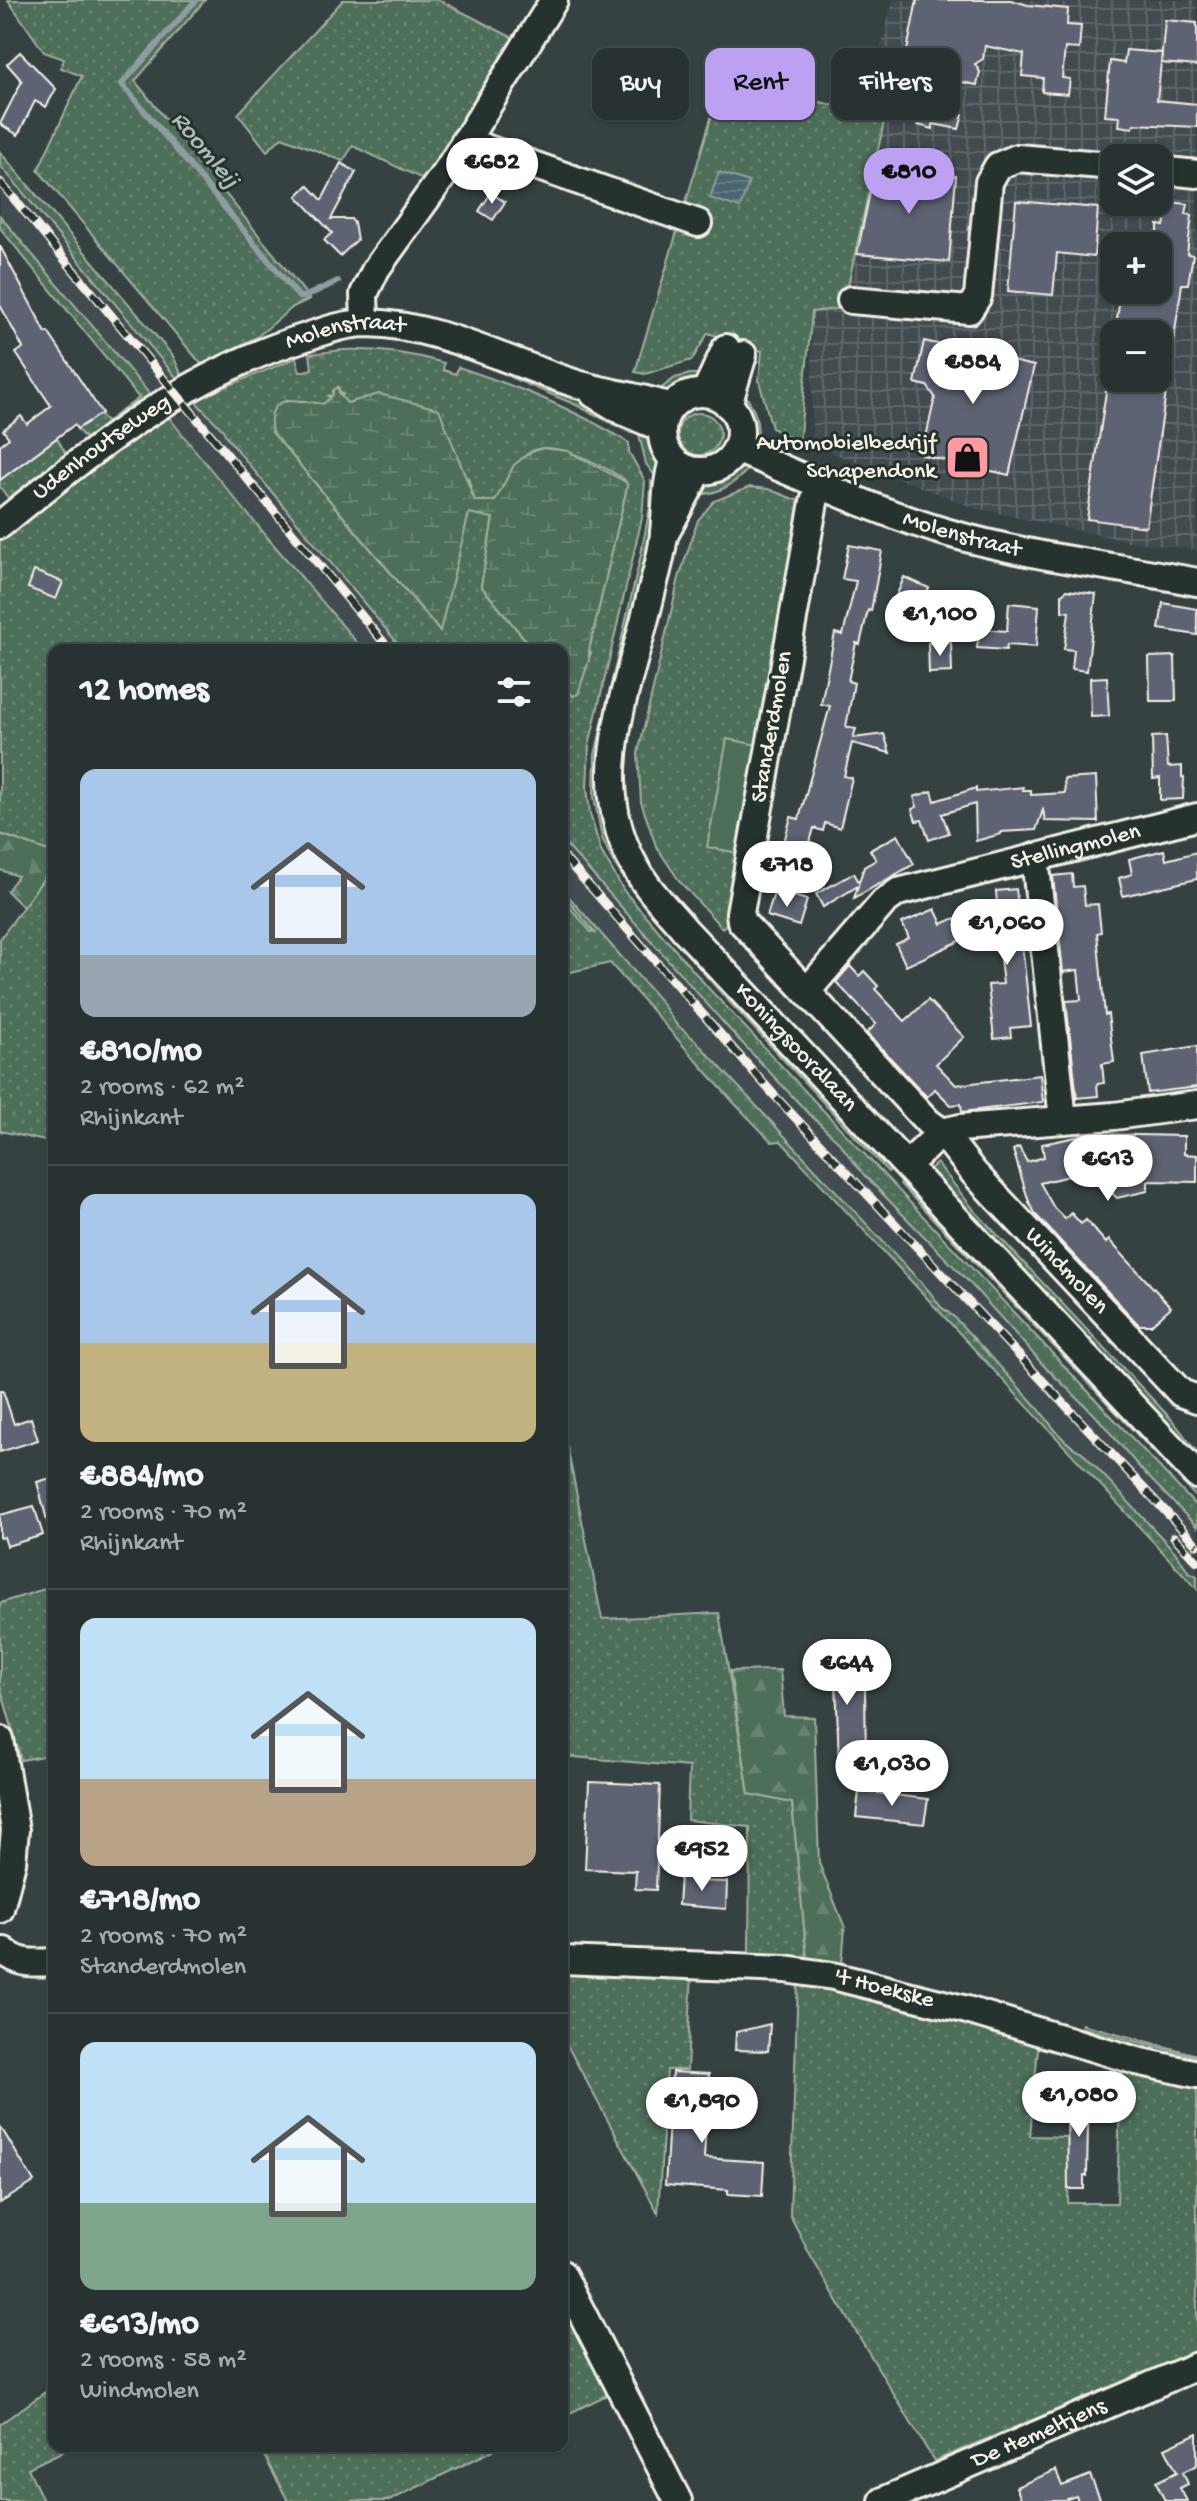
<!DOCTYPE html>
<html lang="en">
<head>
<meta charset="utf-8">
<style>
  body { margin:0; font-family:"Gochi Hand",sans-serif; background:#303a3a; color:#f1f3f6; height:100vh; display:flex; flex-direction:column; font-size:30px; white-space:nowrap }
  * { box-sizing:border-box; margin:0 }
  p { font-size:26px; color:#a5aaac }
  .icon { flex:none; width:44px; height:44px; fill:none; stroke:currentColor; stroke-width:2; stroke-linecap:round; stroke-linejoin:round }
  .map { position:relative; flex:1; overflow:hidden }
  .drawer { position:absolute; left:48px; top:644px; width:520px; height:1808px; display:flex; flex-direction:column; background:#283232; border-radius:16px; box-shadow:0 2px 6px #0004,0 0 0 2px #444d4d }
  .drawer>* { flex:none }
  .top-card { position:absolute; left:592px; top:48px; width:484px; height:72px; display:flex; gap:16px }
  .tools { position:absolute; left:1100px; top:144px; display:grid; gap:16px }
  .tools a { display:grid; place-items:center; width:72px; height:72px; border-radius:16px; background:#283232; box-shadow:0 2px 6px #0004,0 0 0 2px #444d4d; font-size:40px }
  .price { position:absolute; translate:-50% -68px; padding:0 18px; border-radius:28px; background:#fff; color:#222; font-size:26px; line-height:52px; filter:drop-shadow(0 2px 4px #0008) }
  .price::after { content:''; position:absolute; left:50%; top:48px; width:24px; height:18px; margin-left:-12px; background:inherit; clip-path:polygon(0 0,100% 0,50% 100%) }
  .price.current { background:#bca0f2; color:#111 }
  ul { padding:0; list-style:none }
  li { display:grid; align-content:center; gap:16px; height:424px; padding:0 32px }
  li+li { border-top:2px solid #444d4d }
  li span { display:grid; place-items:center; height:248px; border-radius:16px; color:#555 }
  li>.icon { margin-inline-start:auto }
  span .icon { width:144px; height:144px; fill:#fffc; stroke-width:1 }
  li b { font-size:34px }
  h2 { display:flex; justify-content:space-between; align-items:center; height:96px; padding:0 32px; font-size:34px }
  .chip { padding:0 28px; border-radius:16px; background:#283232; box-shadow:0 2px 6px #0004,0 0 0 2px #444d4d; font-size:28px; line-height:72px }
  .chip.current { background:#bca0f2; color:#111 }
  .map>svg:first-child { display:block }
  .built { fill:#424c50 }
  .industrial { fill:url(#industrial-grid); fill-rule:evenodd }
  .grass { fill:url(#grass-dots); stroke:#a1b0a0; stroke-width:2 }
  .forest { fill:url(#forest-firs); stroke:#a1b0a0; stroke-width:2 }
  .wetland { fill:url(#wetland-marsh); stroke:#a1b0a0; stroke-width:2 }
  .pitch { fill:#4e6e59; stroke:#a1b0a0; stroke-width:2 }
  .water { fill:url(#water-rules); stroke:#8f9da0; stroke-width:2 }
  .lines { fill:none; stroke-linecap:round; stroke-linejoin:round }
  .stream { stroke:#8f9da0; stroke-width:6 }
  .building { fill:#5d6472; stroke:#f4f1e8; stroke-width:2 }
  .minor-casing { stroke:#f4f1e8; stroke-width:32 }
  .minor { stroke:#26332d; stroke-width:26 }
  .rail-casing { stroke:#f4f1e8; stroke-width:9 }
  .rail { stroke:#26332d; stroke-width:6; stroke-dasharray:18; stroke-linecap:butt }
  .labels { text-anchor:middle; dominant-baseline:central; stroke-width:6; stroke-linejoin:round; paint-order:stroke }
  .street-label { font-size:24px; fill:#f4f1e8; stroke:#26332d }
  .poi-label { font-size:24px; fill:#f4f1e8; stroke:#26332d; text-anchor:end }
  .water-label { font-size:26px; font-style:italic; fill:#b0b9b8; stroke:#26332d }
</style>
</head>
<body>
<div class="map">
<svg width="1197" height="2501" viewBox="0 0 1197 2501">
  <defs>
    <pattern id="industrial-grid" width="8" height="8" patternUnits="userSpaceOnUse" patternTransform="scale(2)"><rect width="8" height="8" fill="#424c50"/><path d="M0 4h8M4 0v8" fill="none" stroke="#5e6669"/></pattern>
    <pattern id="grass-dots" width="8" height="8" patternUnits="userSpaceOnUse" patternTransform="scale(2)"><rect width="8" height="8" fill="#4e6e59"/><path d="M2 2h.1M6 6h.1" fill="none" stroke="#688371" stroke-width="1.8" stroke-linecap="round"/></pattern>
    <pattern id="forest-firs" width="22" height="20" patternUnits="userSpaceOnUse" patternTransform="scale(2)"><rect width="22" height="20" fill="#4e6e59"/><path d="M5 1l3.5 6h-7zM16 11l3.5 6h-7z" fill="#688371"/></pattern>
    <pattern id="wetland-marsh" width="20" height="14" patternUnits="userSpaceOnUse" patternTransform="scale(2)"><rect width="20" height="14" fill="#4e6e59"/><path d="M1 5h8M5 5V1M11 12h8M15 12V8" fill="none" stroke="#688371"/></pattern>
    <pattern id="water-rules" width="6" height="5" patternUnits="userSpaceOnUse" patternTransform="scale(2)"><rect width="6" height="5" fill="#4b6570"/><path d="M0 2.5h6" fill="none" stroke="#667c84"/></pattern>
  </defs>
  <rect width="100%" height="100%" fill="#364242"/>
  <filter id="ink" filterUnits="userSpaceOnUse"><feTurbulence type="fractalNoise" baseFrequency=".0125" numOctaves="2"/><feDisplacementMap in="SourceGraphic" scale="16" xChannelSelector="R" yChannelSelector="G"/><feConvolveMatrix kernelMatrix="1 2 1 2 8 2 1 2 1" color-interpolation-filters="sRGB"/></filter>
  <g filter="url(#ink)">
    <g class="built">
      <path d="M0 165 94 275 179 381 173 384 169 380 156 390 158 393 152 397 65 296 0 216Z"/>
      <path d="M194 400 223 430 227 438 403 650H363L315 595 242 505 195 452 168 416 174 412 179 417 191 407 188 403Z"/>
      <path d="M562 840 730 1030 810 1115 836 1139 865 1176 969 1282 1045 1367 1096 1416 1140 1468 1197 1527V1576L1189 1572 1082 1452 1074 1448 1049 1424 1043 1414 954 1317 941 1307 929 1291 695 1040 676 1023 661 1002 562 889Z"/>
    </g>
    <path class="industrial" d="M893 0H1197V550L1133 542 975 508 812 445V311ZM1114 158H1158V202H1114ZM1114 246H1158V290H1114ZM1114 334H1158V378H1114Z"/>
    <g class="grass">
      <path d="M8 0H205L135 81 310 299 293 307 257 337 202 365 38 170 82 76 61 68 64 59 44 52Z"/>
      <path d="M343 0H439L513 38 427 181 353 146 343 161 282 137 267 151 238 114Z"/>
      <path d="M723 78 885 118 843 308 812 312 799 444 772 428 759 381 762 351 708 333 692 360 645 374 635 372Z"/>
      <path d="M0 152 173 356 183 378 179 381 0 165Z"/>
      <path d="M0 216 152 397 87 441 77 429 100 414 106 422 139 398 0 228Z"/>
      <path d="M343 350C379 349 410 353 444 363L443 370 456 374 458 367C519 387 575 409 629 443V452L645 481 642 518 589 746 587 787 590 814 601 851 624 891 711 991 1197 1507V1527L1140 1468 1096 1416 1045 1367 969 1282 865 1176 836 1139 810 1115 730 1030 562 840V683L573 696 591 653 589 651 627 487 624 479C605 467 547 434 527 455 515 469 506 487 495 501H475L468 478 345 402 338 388C335 393 330 400 326 403 308 411 285 386 274 413 271 420 270 424 272 432L439 630 469 512 493 518 481 586 534 650H403L227 438 223 430 194 400 296 358 300 372 312 369 310 354Z"/>
      <path d="M522 374 587 401 631 425V433L574 404 512 378Z"/>
      <path d="M690 374H704C691 390 675 394 655 393L675 378Z"/>
      <path d="M740 389C755 406 760 422 757 445 745 428 739 410 740 389Z"/>
      <circle cx="699" cy="434" r="21"/>
      <path d="M168 416C230 496 298 572 363 650H54V853L0 834V542L86 474Z"/>
      <path d="M638 430C654 444 660 459 659 481L646 464Z"/>
      <path d="M57 438 67 456 49 469 44 468 43 471H46L9 499 0 487V480Z"/>
      <path d="M749 468C735 484 716 496 695 494 708 478 728 469 749 468Z"/>
      <path d="M651 482 658 494 604 816 895 1165 888 1172 722 994 632 891 612 860 602 838 594 797 595 755 641 554 650 507Z"/>
      <path d="M750 487 768 489 809 505 731 920 722 928 680 882 656 846 641 802 638 753 679 578 698 520 714 501Z"/>
      <path d="M54 864V1143L0 1131V939Z"/>
      <path d="M562 889 661 1002 676 1024 695 1040 929 1291 941 1307 954 1317 1038 1408C1050 1423 1063 1444 1082 1452L1175 1552 1189 1572 1197 1576V1589L781 1141 772 1142 735 1104 610 963 562 974V898L591 932 595 933 562 893Z"/>
      <path d="M937 1163 975 1211 1173 1421 1197 1452V1458L927 1172Z"/>
      <path d="M906 1178 1197 1485V1498L900 1184Z"/>
      <path d="M562 1422 602 1619 719 1613 749 1794 792 1803 807 1958 749 1954 750 1827 687 1820 689 1767 562 1756Z"/>
      <path d="M54 1586V1754L21 1760 0 1685V1603Z"/>
      <path d="M562 1967 692 1973 687 2070H667L658 2213 562 2036Z"/>
      <path d="M798 1979 1039 2037 1030 2136 1070 2137 1068 2203H1117L1121 2060 1197 2081V2351L934 2461 810 2255 790 2215Z"/>
      <path d="M1082 2024 1197 2055V2057L1084 2028 1082 2030 1197 2060V2067L1079 2036Z"/>
      <path d="M562 2280 617 2390 562 2417Z"/>
      <path d="M54 2386V2446H74L28 2468 43 2501H0V2424Z"/>
      <path d="M259 2446H502L389 2501H288Z"/>
    </g>
    <g class="forest">
      <path d="M0 834 54 853V864L23 907 7 891 18 876 0 870Z"/>
      <path d="M780 1670 784 1716 814 1717 819 1863 845 1928 842 1964 807 1958 792 1803 749 1794 730 1671Z"/>
    </g>
    <path class="wetland" d="M338 387 339 395 344 394 341 396 347 403 379 394 439 409 475 501H495L514 465 529 453 542 448 568 451 626 482 627 487 589 650V660L578 694 573 696 562 683V650H534L481 586 493 518 469 513 440 631 272 432C264 392 299 400 323 404L331 397 327 396 333 395V390Z"/>
    <path class="pitch" d="M727 739 758 745 738 853 707 847Z"/>
    <path class="water" d="M719 172 749 182 740 208 710 198Z"/>
    <g class="lines">
      <path class="stream" d="M196 0 122 84 299 297H304L338 281"/>
    </g>
    <g class="building">
      <path d="M917 0H1011L1028 5 1068 9 1067 25 1081 26 1079 49 1065 48 1062 78 1070 79 1068 94 1042 92 1043 78 1022 76 1024 54 985 46 983 59 975 64 980 72 977 85 951 80 944 110 963 114 959 129 933 124V129L918 125 928 76 903 71Z"/>
      <path d="M1165 20 1197 23V66L1161 63Z"/>
      <path d="M1126 50 1162 53 1157 100 1197 104V127L1134 124 1133 128 1119 126 1120 117 1105 116 1110 61 1124 63Z"/>
      <path d="M20 52 56 89 46 107 35 101 18 135 0 124 22 81 7 64Z"/>
      <path d="M341 163 356 172 331 219H351L354 223 357 240 340 256 324 240 332 233 297 196 308 185 322 200Z"/>
      <path d="M875 168 956 176 949 262 857 254Z"/>
      <path d="M491 193 505 202 493 220 479 211Z"/>
      <path d="M1016 201 1098 208 1094 257 1057 253 1053 295 1008 291Z"/>
      <path d="M1169 202 1188 204 1186 214 1192 215 1187 254 1193 255 1188 284H1182L1146 527 1087 519 1108 378H1158V334H1115L1121 290 1158 293V225L1164 226Z"/>
      <path d="M0 246 46 333 48 332 102 413 77 429 74 425 0 480V445L9 438 3 430 21 416 27 424 51 406 16 353 23 348 0 305Z"/>
      <path d="M924 341 1034 366 1009 475 922 455 935 397 927 386 915 383Z"/>
      <path d="M849 545 882 551 871 611 868 610 860 644 856 643 848 681 854 683 846 727 856 729 853 738 884 734 890 753 852 743 844 776 852 778 840 828 825 823 823 831 814 828 806 856 782 849 791 817 799 819 830 706 821 704 835 633 843 635 856 581 842 579Z"/>
      <path d="M34 571 63 582 56 599 28 588Z"/>
      <path d="M904 577 929 588 914 624 889 614Z"/>
      <path d="M1067 590 1096 594 1087 671 1072 669 1074 650 1064 649 1069 612 1062 611V594Z"/>
      <path d="M1009 603 1039 606 1036 647 1007 645 1006 650 977 648 979 629 1007 631Z"/>
      <path d="M1163 603 1197 609V635L1159 629Z"/>
      <path d="M951 642 952 672 929 673 928 643Z"/>
      <path d="M1175 656 1176 701H1150L1149 657Z"/>
      <path d="M1107 677 1109 716 1091 717 1090 678Z"/>
      <path d="M1166 736 1168 767 1182 766V777H1184L1183 799 1160 800V778L1153 779 1152 737Z"/>
      <path d="M1096 777 1098 822 1045 821 1043 810 1036 830 1001 832V834L976 841 975 804 942 814 949 833 929 840 922 820 916 821 912 809 917 807 914 797 932 791 935 801 976 788V792L1023 787V790H1031V795L1065 793 1064 779Z"/>
      <path d="M898 835 914 864 854 898 858 886 823 907 816 894 854 873 859 882 864 867 876 860 870 850Z"/>
      <path d="M1164 850 1166 860 1197 852V879L1123 896 1119 878 1132 874 1129 859Z"/>
      <path d="M1072 874 1073 887 1083 886 1085 905 1098 904 1101 932 1097 933 1105 1015 1108 1014 1114 1062 1102 1064 1104 1083 1097 1084 1098 1096 1077 1098 1066 1001 1081 1000 1078 970 1063 972 1053 876Z"/>
      <path d="M1016 889 1031 1026 1010 1028 1011 1037 994 1039 988 985 1003 984 998 943 978 945 976 927 994 925 992 904H997L996 891Z"/>
      <path d="M774 893 786 897 787 894 807 900 799 926 767 916Z"/>
      <path d="M935 909 942 924 955 918 964 939 906 966 896 944 909 938 902 923Z"/>
      <path d="M850 966 859 976 864 971 878 986 875 989 905 1021 928 1000 964 1037 936 1064 956 1085 1040 1075 1043 1102 962 1112 961 1104 951 1105 935 1089 927 1097 867 1033 876 1024 836 982Z"/>
      <path d="M1197 1046V1087L1148 1093 1143 1055Z"/>
      <path d="M1091 1134 1184 1136V1154L1197 1155V1182L1148 1181V1191L1117 1198 1089 1171 1040 1183 1054 1208 1065 1219 1071 1213 1081 1224 1086 1220 1106 1243 1109 1240 1171 1307 1151 1325H1139L1036 1215 1029 1202 1013 1150 1019 1147 1027 1162 1044 1157 1042 1144Z"/>
      <path d="M0 1391H3L14 1424 31 1418 38 1440 0 1452Z"/>
      <path d="M54 1477V1527L49 1528 37 1482Z"/>
      <path d="M34 1506 43 1535 7 1546 4 1537 0 1538V1515Z"/>
      <path d="M818 1655H846V1662H856V1688H865L866 1763H839L836 1680 819 1681Z"/>
      <path d="M589 1782 660 1785 656 1890 635 1889 636 1871 585 1869Z"/>
      <path d="M859 1791 928 1799 924 1824 856 1817Z"/>
      <path d="M680 1876 695 1877V1881L727 1882 726 1909 678 1905Z"/>
      <path d="M770 2024 768 2051 735 2050 736 2032Z"/>
      <path d="M672 2072 709 2074 704 2158 764 2162 762 2196 728 2194V2190L665 2185Z"/>
      <path d="M1067 2098 1097 2099V2121L1089 2120 1088 2126 1087 2176H1084V2189H1068Z"/>
      <path d="M0 2126 34 2182 0 2203Z"/>
      <path d="M1197 2433V2465L1183 2472 1188 2484 1180 2488 1187 2501H1165L1156 2482 1177 2472 1165 2448Z"/>
      <path d="M1056 2470 1062 2486 1090 2475 1101 2501H1078L1076 2496 1067 2499V2501H1022L1016 2487Z"/>
    </g>
    <g class="lines">
      <defs>
        <g id="minor">
          <path d="M465 141 698 223"/>
          <path d="M1158 170 1197 174"/>
          <path d="M851 300 969 310 978 296 989 182 998 166 1017 158 1114 166"/>
          <path d="M365 323 364 294 376 269 450 166 554 0"/>
          <path d="M705 393 726 348"/>
          <circle cx="701" cy="432" r="39"/>
          <path d="M594 394 624 412 662 428"/>
          <path d="M728 405 743 355"/>
          <path id="s1" d="M736 449C807 478 878 513 952 534 1032 557 1115 566 1197 582"/>
          <path id="s2" d="M673 460C665 489 667 504 664 532 663 554 655 576 650 598 628 693 581 788 642 878 654 897 671 913 685 930L1197 1475"/>
          <path id="s3" d="M820 483 814 502 740 913 741 921 928 1122 942 1132 974 1173 1181 1393 1197 1399"/>
          <path id="s4" d="M0 525C91 450 189 373 303 338 324 331 346 323 368 323 440 325 509 363 577 384 608 393 640 397 671 407"/>
          <path d="M666 532 698 472"/>
          <path d="M1035 857 1063 1120"/>
          <path id="s5" d="M807 991 884 902 898 892 1197 817"/>
          <path d="M907 1165 942 1132 960 1128 1114 1116 1197 1105"/>
          <path d="M0 1740 15 1830 12 1862 0 1909"/>
          <path d="M4 1951C20 1965 34 1963 54 1962"/>
          <path id="s6" d="M562 1960 785 1969 833 1976 967 2010 1137 2061 1197 2074"/>
          <path d="M562 2274 678 2501"/>
          <path id="s7" d="M883 2501 1197 2366"/>
        </g>
      </defs>
      <use href="#minor" class="minor-casing"/>
      <use href="#minor" class="minor"/>
      <defs>
        <g id="rail">
          <path d="M0 182 390 650"/>
          <path d="M562 855 774 1095 1197 1545"/>
          <path d="M1174 1537 1197 1561"/>
        </g>
      </defs>
      <use href="#rail" class="rail-casing"/>
      <use href="#rail" class="rail"/>
    </g>
  </g>
  <defs>
    <symbol id="shop-square" viewBox="-11 -11 22 22"><rect x="-9" y="-9" width="18" height="18" rx="4" fill="#ff9aa2" stroke="#26332d"/><path d="M-5-2.5h2.3a2.7 3.5 0 0 1 5.4 0H5L5.5 6h-11ZM-1.5-2.5h3a1.5 2.3 0 0 0-3 0Z" fill="#111"/></symbol>
  </defs>
  <g fill-rule="evenodd">
    <use href="#shop-square" x="942" y="432" width="51" height="51"/>
  </g>
  <g class="labels">
    <g class="street-label">
      <text stroke="none"><textPath href="#s4" startOffset="402">Molenstraat</textPath></text>
      <text stroke="none"><textPath href="#s4" startOffset="128">Udenhoutseweg</textPath></text>
      <text stroke="none"><textPath href="#s1" startOffset="242">Molenstraat</textPath></text>
      <text transform="translate(773 727) rotate(-80)">Standerdmolen</text>
      <text stroke="none"><textPath href="#s5" startOffset="318">Stellingmolen</textPath></text>
      <text stroke="none"><textPath href="#s2" startOffset="660">Koningsoordlaan</textPath></text>
      <text stroke="none"><textPath href="#s3" startOffset="924">Windmolen</textPath></text>
      <text stroke="none"><textPath href="#s6" startOffset="324">'t Hoekske</textPath></text>
      <text stroke="none"><textPath href="#s7" startOffset="170">De Hemeltjens</textPath></text>
    </g>
    <g class="poi-label">
      <text x="936" y="444">Automobielbedrijf<tspan x="936" dy="28">Schapendonk</tspan></text>
    </g>
    <g class="water-label">
      <text transform="translate(204 151) rotate(50)">Roomleij</text>
    </g>
  </g>
</svg>
<div class="tools">
<a><svg class="icon" aria-label="layers" viewBox="0 0 24 24"><path d="M12 4l9 5-9 5-9-5zM3 14l9 5 9-5"/></svg></a>
<a>+</a>
<a>−</a>
</div>
<b class="price" style="left:492px;top:206px">€682</b>
<b class="price current" style="left:909px;top:216px">€810</b>
<b class="price" style="left:973px;top:406px">€884</b>
<b class="price" style="left:940px;top:658px">€1,100</b>
<b class="price" style="left:787px;top:909px">€718</b>
<b class="price" style="left:1007px;top:967px">€1,060</b>
<b class="price" style="left:1108px;top:1203px">€613</b>
<b class="price" style="left:847px;top:1707px">€644</b>
<b class="price" style="left:892px;top:1808px">€1,030</b>
<b class="price" style="left:702px;top:1893px">€952</b>
<b class="price" style="left:1079px;top:2139px">€1,080</b>
<b class="price" style="left:702px;top:2145px">€1,890</b>
<div class="top-card">
<a class="chip">Buy</a>
<a class="chip current">Rent</a>
<a class="chip">Filters</a>
</div>
<section class="drawer">
<h2>12 homes<svg class="icon" aria-label="filters" viewBox="0 0 24 24"><path d="M4 7h16M4 17h16"/><circle cx="9" cy="7" r="2"/><circle cx="15" cy="17" r="2"/></svg></h2>
<ul>
<li><span style="background:linear-gradient(#a9c7e8 75%,#9aa5b1 0)"><svg class="icon" aria-label="home" viewBox="0 0 24 24"><path d="M3 11l9-7 9 7M6 9v11h12V9"/></svg></span><div><b>€810/mo</b><p>2 rooms · 62 m²</p><p>Rhijnkant</p></div></li>
<li><span style="background:linear-gradient(#a9c7e8 60%,#c2b280 0)"><svg class="icon" aria-label="home" viewBox="0 0 24 24"><path d="M3 11l9-7 9 7M6 9v11h12V9"/></svg></span><div><b>€884/mo</b><p>2 rooms · 70 m²</p><p>Rhijnkant</p></div></li>
<li><span style="background:linear-gradient(#bfe0f5 65%,#b9a48a 0)"><svg class="icon" aria-label="home" viewBox="0 0 24 24"><path d="M3 11l9-7 9 7M6 9v11h12V9"/></svg></span><div><b>€718/mo</b><p>2 rooms · 70 m²</p><p>Standerdmolen</p></div></li>
<li><span style="background:linear-gradient(#bfe0f5 65%,#7fa58c 0)"><svg class="icon" aria-label="home" viewBox="0 0 24 24"><path d="M3 11l9-7 9 7M6 9v11h12V9"/></svg></span><div><b>€613/mo</b><p>2 rooms · 58 m²</p><p>Windmolen</p></div></li>
</ul>
</section>
</div>
</body>
</html>
